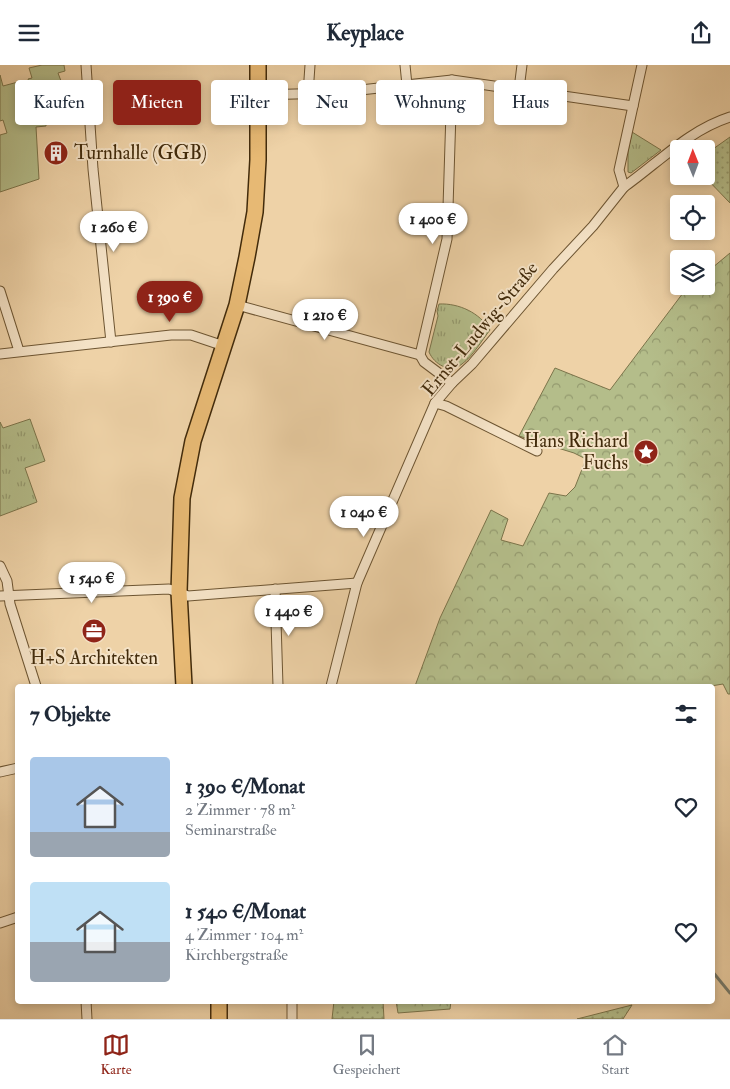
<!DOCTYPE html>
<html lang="de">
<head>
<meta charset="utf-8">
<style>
  body { margin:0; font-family:"IM FELL Double Pica",serif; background:#f2f2f3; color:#1f2937; height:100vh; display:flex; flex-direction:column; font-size:19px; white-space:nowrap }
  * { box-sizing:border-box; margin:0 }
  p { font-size:16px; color:#747a83 }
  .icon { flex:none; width:28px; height:28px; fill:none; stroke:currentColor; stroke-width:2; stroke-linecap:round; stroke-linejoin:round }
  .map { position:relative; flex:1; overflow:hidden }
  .details { position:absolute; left:15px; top:619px; width:700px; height:320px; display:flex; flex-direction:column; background:#fff; border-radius:5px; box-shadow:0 2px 8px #0003 }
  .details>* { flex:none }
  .guide { position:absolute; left:15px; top:15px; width:700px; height:45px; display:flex; gap:10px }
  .needle { width:32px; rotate:359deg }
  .controls { position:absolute; left:670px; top:75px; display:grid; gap:10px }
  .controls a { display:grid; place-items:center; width:45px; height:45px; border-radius:5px; background:#fff; box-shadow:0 2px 8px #0003; font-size:25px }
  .price { position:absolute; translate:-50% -42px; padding:0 11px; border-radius:18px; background:#fff; color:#222; font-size:16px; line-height:32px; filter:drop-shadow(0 1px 2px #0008) }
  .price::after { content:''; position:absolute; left:50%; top:30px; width:15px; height:11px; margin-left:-8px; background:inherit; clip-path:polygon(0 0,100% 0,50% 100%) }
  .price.current { background:#8f2418; color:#fff }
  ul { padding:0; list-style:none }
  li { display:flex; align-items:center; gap:15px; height:125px; padding:0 15px }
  li span { display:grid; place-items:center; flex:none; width:140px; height:100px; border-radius:5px; color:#555 }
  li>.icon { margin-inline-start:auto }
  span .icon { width:60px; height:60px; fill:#fffc; stroke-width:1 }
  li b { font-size:21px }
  h2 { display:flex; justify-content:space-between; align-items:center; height:60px; padding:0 15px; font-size:21px }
  .pill { padding:0 18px; border-radius:5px; background:#fff; box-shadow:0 2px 8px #0003; font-size:18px; line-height:45px }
  .pill.current { background:#8f2418; color:#fff }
  header { display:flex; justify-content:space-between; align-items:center; height:65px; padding:0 15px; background:#fff; font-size:22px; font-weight:700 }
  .tabs { display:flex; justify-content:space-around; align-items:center; height:70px; border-top:1px solid #e0e1e3; background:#fff; font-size:14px; color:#747a83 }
  .tabs a { display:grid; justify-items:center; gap:2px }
  .tabs .current { color:#8f2418 }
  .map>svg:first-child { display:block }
  .grass { fill:url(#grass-dots); stroke:#7b744a }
  .forest { fill:url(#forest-crowns); stroke:#7b744a }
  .park { fill:url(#park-tufts); stroke:#7b744a }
  .garden { fill:#b4bd8a; stroke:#7b744a }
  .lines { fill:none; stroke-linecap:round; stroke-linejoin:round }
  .stream { stroke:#797e6f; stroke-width:3 }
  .street-casing { stroke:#6d5532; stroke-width:11 }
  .primary-casing { stroke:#422b0b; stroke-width:18 }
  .street { stroke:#f4e2c6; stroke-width:9 }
  .primary { stroke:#e7b974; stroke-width:15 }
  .labels { text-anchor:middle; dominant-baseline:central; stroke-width:4; stroke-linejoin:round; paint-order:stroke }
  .poi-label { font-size:19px; fill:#422b0b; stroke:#f4e2c6; text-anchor:start }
  .street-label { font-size:19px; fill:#422b0b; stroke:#f4e2c6 }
</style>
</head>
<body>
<header><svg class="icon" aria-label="menu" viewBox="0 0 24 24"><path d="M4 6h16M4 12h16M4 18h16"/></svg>Keyplace<svg class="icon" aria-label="share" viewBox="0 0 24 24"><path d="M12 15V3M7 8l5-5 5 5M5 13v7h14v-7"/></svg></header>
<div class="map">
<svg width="730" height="954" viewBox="0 0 730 954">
  <defs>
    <pattern id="grass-dots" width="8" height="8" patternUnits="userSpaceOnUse" patternTransform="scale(1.25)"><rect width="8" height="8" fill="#b4bd8a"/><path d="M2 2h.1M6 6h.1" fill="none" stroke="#949a6f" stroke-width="1.8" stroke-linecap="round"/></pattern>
    <pattern id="forest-crowns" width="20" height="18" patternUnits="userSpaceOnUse" patternTransform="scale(1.25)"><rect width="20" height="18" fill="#b4bd8a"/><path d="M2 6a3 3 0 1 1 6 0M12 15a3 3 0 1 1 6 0" fill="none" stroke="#949a6f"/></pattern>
    <pattern id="park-tufts" width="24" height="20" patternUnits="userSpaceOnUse" patternTransform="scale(1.25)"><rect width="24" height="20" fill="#b4bd8a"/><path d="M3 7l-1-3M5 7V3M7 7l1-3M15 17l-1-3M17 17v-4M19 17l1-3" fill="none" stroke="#949a6f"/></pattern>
  </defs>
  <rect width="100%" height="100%" fill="#eed2a7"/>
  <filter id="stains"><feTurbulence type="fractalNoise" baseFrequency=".004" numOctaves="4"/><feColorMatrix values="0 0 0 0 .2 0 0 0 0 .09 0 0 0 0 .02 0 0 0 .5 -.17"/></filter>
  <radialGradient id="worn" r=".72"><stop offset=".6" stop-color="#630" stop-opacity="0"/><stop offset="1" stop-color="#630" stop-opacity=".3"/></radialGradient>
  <g class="grass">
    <path d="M730 72V138L704 111H706V89Z"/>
    <path d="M334 936H383L384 954H332Z"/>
    <path d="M632 940 623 954H577Z"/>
  </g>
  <g class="forest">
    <path d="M730 188V629H728L723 619 711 621H415L440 553 491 445 508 454 501 475 523 481 549 428 566 431 575 422 586 394 574 388 519 371 555 303 610 325 686 224 690 221H706V208Z"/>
    <path d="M396 936H451L450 944 398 948Z"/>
  </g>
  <g class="park">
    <path d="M632 67 661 85 631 108 628 107V87Z"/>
    <path d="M439 239C459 238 480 248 490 265 482 275 473 291 462 299 450 309 434 299 429 287L438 251 437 246Z"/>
    <path d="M30 354 45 396 25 403 37 437 0 451V357L3 363Z"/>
  </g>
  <path class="garden" d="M42 0H64L65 6 58 8 61 16 55 23C60 27 59 31 55 35L52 36 51 40 54 49 64 50V54L46 55V61L36 62 39 114 0 127V70L7 68 3 55 0 56V10L3 21 18 17 19 22 30 19 28 14 32 13 29 3Z"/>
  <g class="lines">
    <path class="stream" d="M712 906 730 928"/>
    <defs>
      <g id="street">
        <path d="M86 0 93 104 111 277"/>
        <path d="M405 0 407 20"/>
        <path d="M519 24 522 0"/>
        <path d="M308 29 310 0"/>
        <path d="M257 30 333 28 452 15 633 41"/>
        <path d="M624 122C658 98 689 65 730 52"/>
        <path d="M0 226 19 286"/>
        <path d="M237 240 420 290"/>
        <path d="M0 289 171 270H191L224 281"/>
        <path d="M452 318 424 297 420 290 447 174 452 15"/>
        <path d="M435 338 446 341 537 386"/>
        <path d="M0 501 7 516 10 539 36 621"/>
        <path d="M275 524 278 621"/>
        <path d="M0 531 169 524 188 531 357 518"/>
        <path d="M331 621 357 518 435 338 452 318 472 299 553 204 593 161 624 122 619 105 642 0"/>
        <path d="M0 707 18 703"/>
        <path d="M0 858 18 852"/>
        <path d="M86 936 87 954"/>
        <path d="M292 936V954"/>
      </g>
      <g id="primary">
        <path d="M184 621 179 527 182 433 193 376 237 240 247 192 255 147 258 95V0"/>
        <path d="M219 936V954"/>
      </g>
    </defs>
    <use href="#street" class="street-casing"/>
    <use href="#primary" class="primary-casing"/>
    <use href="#street" class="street"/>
    <use href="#primary" class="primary"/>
  </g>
  <defs>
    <symbol id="building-disc" viewBox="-11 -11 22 22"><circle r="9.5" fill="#8f2418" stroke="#f4e2c6"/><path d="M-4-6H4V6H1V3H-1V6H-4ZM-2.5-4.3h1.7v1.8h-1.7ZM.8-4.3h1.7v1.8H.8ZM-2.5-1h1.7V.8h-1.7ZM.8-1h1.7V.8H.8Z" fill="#fff"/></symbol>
    <symbol id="sight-disc" viewBox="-11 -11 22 22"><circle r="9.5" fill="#8f2418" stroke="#f4e2c6"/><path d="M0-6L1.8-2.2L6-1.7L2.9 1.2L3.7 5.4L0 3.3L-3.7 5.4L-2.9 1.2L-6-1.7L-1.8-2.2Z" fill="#fff"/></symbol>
    <symbol id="office-disc" viewBox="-11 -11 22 22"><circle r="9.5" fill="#8f2418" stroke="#f4e2c6"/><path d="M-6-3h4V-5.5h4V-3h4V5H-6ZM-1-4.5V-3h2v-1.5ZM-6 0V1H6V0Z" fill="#fff"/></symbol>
  </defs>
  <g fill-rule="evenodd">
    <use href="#building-disc" x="42" y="74" width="28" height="28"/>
    <use href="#sight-disc" x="632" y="373" width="28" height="28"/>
    <use href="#office-disc" x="80" y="552" width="28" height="28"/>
  </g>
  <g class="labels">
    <g class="poi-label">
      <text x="74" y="88">Turnhalle (GGB)</text>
      <text x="628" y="376" text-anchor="end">Hans Richard<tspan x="628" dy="22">Fuchs</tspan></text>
      <text x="94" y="593" text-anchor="middle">H+S Architekten</text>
    </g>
    <g class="street-label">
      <text transform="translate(480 264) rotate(-50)">Ernst-Ludwig-Straße</text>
    </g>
  </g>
  <rect width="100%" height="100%" filter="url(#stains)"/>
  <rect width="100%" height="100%" fill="url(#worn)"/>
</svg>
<div class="controls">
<a><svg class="needle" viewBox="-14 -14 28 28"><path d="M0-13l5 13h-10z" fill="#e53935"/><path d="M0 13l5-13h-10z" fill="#747a83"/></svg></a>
<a><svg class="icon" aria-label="locate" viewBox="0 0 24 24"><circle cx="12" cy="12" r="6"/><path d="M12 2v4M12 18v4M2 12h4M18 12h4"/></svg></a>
<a><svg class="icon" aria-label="layers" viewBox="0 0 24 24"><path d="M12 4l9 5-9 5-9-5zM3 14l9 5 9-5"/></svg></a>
</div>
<b class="price" style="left:433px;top:180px">1 400 €</b>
<b class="price" style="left:114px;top:188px">1 260 €</b>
<b class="price current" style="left:170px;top:258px">1 390 €</b>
<b class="price" style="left:325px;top:276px">1 210 €</b>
<b class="price" style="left:364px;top:473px">1 040 €</b>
<b class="price" style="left:92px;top:539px">1 540 €</b>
<b class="price" style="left:289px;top:572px">1 440 €</b>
<div class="guide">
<a class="pill">Kaufen</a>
<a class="pill current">Mieten</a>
<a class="pill">Filter</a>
<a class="pill">Neu</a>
<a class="pill">Wohnung</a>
<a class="pill">Haus</a>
</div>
<section class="details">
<h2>7 Objekte<svg class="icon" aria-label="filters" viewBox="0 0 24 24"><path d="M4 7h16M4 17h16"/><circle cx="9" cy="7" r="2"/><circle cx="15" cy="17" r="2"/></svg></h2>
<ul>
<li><span style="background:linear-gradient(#a9c7e8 75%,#9aa5b1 0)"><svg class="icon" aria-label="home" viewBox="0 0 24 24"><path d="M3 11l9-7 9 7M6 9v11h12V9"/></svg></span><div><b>1 390 €/Monat</b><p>2 Zimmer · 78 m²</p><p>Seminarstraße</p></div><svg class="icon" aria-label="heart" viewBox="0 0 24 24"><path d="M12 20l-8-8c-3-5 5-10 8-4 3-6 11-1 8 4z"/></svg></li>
<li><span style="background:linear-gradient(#bfe0f5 60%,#9aa5b1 0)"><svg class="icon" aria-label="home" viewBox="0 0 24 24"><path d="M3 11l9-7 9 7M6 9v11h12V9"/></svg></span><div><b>1 540 €/Monat</b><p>4 Zimmer · 104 m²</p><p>Kirchbergstraße</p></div><svg class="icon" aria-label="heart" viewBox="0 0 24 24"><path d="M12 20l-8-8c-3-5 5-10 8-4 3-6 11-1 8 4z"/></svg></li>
</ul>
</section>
</div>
<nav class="tabs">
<a class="current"><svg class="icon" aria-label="map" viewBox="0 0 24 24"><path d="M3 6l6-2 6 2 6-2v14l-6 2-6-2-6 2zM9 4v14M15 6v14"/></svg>Karte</a>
<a><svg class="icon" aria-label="saved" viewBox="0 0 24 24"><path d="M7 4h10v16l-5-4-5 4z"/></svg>Gespeichert</a>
<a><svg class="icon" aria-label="home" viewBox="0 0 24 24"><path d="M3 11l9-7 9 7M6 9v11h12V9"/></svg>Start</a>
</nav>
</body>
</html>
